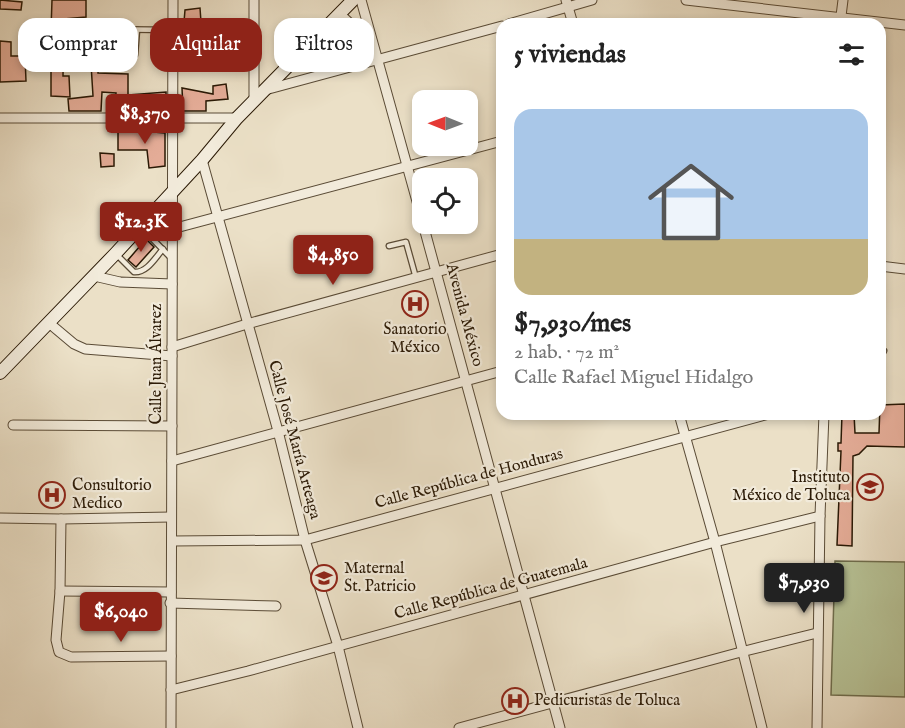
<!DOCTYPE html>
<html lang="es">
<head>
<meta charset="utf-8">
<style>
  body { margin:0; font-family:"IM FELL English",serif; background:#f2f2f2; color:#222; height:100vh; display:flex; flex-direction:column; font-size:22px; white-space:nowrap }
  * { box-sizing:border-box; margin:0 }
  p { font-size:20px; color:#767676 }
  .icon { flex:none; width:33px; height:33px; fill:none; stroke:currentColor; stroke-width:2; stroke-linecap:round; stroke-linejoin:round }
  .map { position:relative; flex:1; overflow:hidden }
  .panel { position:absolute; left:496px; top:18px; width:390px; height:402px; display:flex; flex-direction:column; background:#fff; border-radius:18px; box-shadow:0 3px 9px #0003 }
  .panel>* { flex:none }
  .hud { position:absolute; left:18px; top:18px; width:388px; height:54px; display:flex; gap:12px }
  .needle { width:39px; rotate:271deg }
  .buttons { position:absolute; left:412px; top:90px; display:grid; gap:12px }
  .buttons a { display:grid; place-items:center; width:66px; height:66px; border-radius:12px; background:#fff; box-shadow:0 3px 9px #0003; font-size:30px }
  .price { position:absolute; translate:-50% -51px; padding:0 14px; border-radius:6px; background:#8f2418; color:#fff; font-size:20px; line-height:39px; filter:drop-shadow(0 2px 3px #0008) }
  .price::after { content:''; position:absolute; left:50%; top:36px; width:18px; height:14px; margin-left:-9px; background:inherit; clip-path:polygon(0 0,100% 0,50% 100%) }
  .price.selected { background:#222; color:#fff }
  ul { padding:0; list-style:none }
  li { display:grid; align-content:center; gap:12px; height:318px; padding:0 18px }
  li span { display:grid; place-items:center; height:186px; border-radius:18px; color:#555 }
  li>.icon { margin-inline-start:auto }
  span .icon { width:108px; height:108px; fill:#fffc; stroke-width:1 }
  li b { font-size:26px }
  h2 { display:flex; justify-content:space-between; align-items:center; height:72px; padding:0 18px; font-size:26px }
  .chip { padding:0 21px; border-radius:18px; background:#fff; box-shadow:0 3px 9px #0003; font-size:21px; line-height:54px }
  .chip.selected { background:#8f2418; color:#fff }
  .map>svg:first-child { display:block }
  .green { fill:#b7c296; stroke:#706e4e; stroke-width:1.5 }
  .building { fill:#e4ac97; stroke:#2a1905; stroke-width:1.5 }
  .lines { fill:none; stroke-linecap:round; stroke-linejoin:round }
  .lane-casing { stroke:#5a4b36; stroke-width:7 }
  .street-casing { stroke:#5a4b36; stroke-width:11 }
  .secondary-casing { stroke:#2a1905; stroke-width:14 }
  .lane { stroke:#f2ebdb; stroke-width:4.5 }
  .street { stroke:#f2ebdb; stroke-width:9 }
  .secondary { stroke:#f2ebdb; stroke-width:12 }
  .labels { text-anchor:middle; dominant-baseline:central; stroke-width:4.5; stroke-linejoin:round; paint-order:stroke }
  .street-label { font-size:16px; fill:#2a1905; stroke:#f2ebdb }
  .poi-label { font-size:16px; fill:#2a1905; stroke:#f2ebdb; text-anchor:start }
</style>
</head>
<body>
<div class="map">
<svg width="905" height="728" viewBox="0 0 905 728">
  <rect width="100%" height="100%" fill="#ebe0c7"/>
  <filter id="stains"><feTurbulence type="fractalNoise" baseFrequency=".00333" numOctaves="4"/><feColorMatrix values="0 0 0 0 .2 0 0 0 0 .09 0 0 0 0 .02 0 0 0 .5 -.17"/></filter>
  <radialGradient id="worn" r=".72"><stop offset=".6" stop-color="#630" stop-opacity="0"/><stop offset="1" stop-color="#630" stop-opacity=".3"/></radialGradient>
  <path class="green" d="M835 561 905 562V697L831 695Z"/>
  <g class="building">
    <path d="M0 0 22 2 21 10 0 9Z"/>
    <path d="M52 0H86V17L64 19 63 76H69L70 97 51 96V66H46L42 29 51 30Z"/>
    <path d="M200 8 201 22H184L185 10Z"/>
    <path d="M345 25H348L354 32 336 50 327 48 328 42Z"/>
    <path d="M84 38 100 39 98 73 128 74V95L166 92V111H115L116 93 102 92 101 111H69L68 99 93 96 91 64 85 65Z"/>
    <path d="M0 41 11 42V56H25L26 81 0 82Z"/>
    <path d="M226 84 228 99 206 101V111H183L182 88 213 94V86Z"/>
    <path d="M118 129 165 133V166L149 168 147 150H118Z"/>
    <path d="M100 153 114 154V166L101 167Z"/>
    <path d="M146 239 154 247 136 267 128 260Z"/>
    <path d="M905 404V447L867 446 859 454 853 456 852 546 837 545 841 451H838V443H841L842 414H854L855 433H879L880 405Z"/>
  </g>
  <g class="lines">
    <defs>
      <g id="lane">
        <path d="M343 14 361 31"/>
        <path d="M89 29 173 30"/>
        <path d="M310 44 329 54 338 55 367 25"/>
        <path d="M106 59 131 58 135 55 137 30"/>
        <path d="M142 228 171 258"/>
        <path d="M389 246 406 242 416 278"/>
        <path d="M117 255 134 272C147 273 155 258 163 249"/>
        <path d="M880 350 884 351"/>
      </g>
      <g id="street">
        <path d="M254 0V101"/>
        <path d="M361 0 423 223"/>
        <path d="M566 0 573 24"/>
        <path d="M686 0 905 25"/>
        <path d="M509 24 592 0"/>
        <path d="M840 24 843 0"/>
        <path d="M265 90 502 26"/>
        <path d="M0 118H237"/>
        <path d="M202 160 278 431 305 540 338 646 358 728"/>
        <path d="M423 224 560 728"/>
        <path d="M172 229 502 141"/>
        <path d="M880 266 905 269"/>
        <path d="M94 276 120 282 172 284"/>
        <path d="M49 323 74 344 85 349 172 356"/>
        <path d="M172 347 247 324 502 254"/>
        <path d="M679 414 715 542 762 728"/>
        <path d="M13 425 172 426"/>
        <path d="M172 461 502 371"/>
        <path d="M0 518 61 519 171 517"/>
        <path d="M61 519 60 591 56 640 59 652 71 657 171 656"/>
        <path d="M172 541 305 540 769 414"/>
        <path d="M60 591 171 592"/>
        <path d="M170 603 276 606"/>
        <path d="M171 690 248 671 715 542 820 516"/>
        <path d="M171 728 173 0"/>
        <path d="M459 728 741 652 817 633"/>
        <path d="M817 728 820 516 824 414"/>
      </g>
      <path id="secondary" d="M0 373 115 254 202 160 237 118 353 0"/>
    </defs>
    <use href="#lane" class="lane-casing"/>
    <use href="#street" class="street-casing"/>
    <use href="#secondary" class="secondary-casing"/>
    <use href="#lane" class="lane"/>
    <use href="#street" class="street"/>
    <use href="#secondary" class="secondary"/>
  </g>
  <defs>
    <symbol id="hospital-ring" viewBox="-11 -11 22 22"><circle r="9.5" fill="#f2ebdb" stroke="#8f2418" stroke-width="1.5"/><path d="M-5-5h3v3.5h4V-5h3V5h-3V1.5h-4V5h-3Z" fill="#8f2418"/></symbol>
    <symbol id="university-ring" viewBox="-11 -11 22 22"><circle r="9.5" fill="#f2ebdb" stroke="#8f2418" stroke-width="1.5"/><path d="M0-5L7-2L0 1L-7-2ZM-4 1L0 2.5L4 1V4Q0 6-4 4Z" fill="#8f2418"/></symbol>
    <symbol id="school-ring" viewBox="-11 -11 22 22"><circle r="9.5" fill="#f2ebdb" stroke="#8f2418" stroke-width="1.5"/><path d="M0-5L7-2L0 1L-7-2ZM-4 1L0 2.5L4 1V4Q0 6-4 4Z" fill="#8f2418"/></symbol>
  </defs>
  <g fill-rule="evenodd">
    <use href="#hospital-ring" x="400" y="289" width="30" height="30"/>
    <use href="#university-ring" x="855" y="472" width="30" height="30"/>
    <use href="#hospital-ring" x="37" y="480" width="30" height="30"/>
    <use href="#school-ring" x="309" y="563" width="30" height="30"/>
    <use href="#hospital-ring" x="500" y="686" width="30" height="30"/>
  </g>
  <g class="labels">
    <g class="street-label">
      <text transform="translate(464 315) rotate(75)">Avenida México</text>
      <text transform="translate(157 364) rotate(-90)">Calle Juan Álvarez</text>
      <text transform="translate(294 440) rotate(75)">Calle José María Arteaga</text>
      <text transform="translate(469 479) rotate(-15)">Calle República de Honduras</text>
      <text transform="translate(491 589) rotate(-15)">Calle República de Guatemala</text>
    </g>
    <g class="poi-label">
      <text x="415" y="330" text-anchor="middle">Sanatorio<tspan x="415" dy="18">México</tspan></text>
      <text x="850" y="478" text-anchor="end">Instituto<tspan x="850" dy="18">México de Toluca</tspan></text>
      <text x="72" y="486">Consultorio<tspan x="72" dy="18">Medico</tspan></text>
      <text x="344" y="569">Maternal<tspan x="344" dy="18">St. Patricio</tspan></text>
      <text x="534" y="701">Pedicuristas de Toluca</text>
    </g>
  </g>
  <rect width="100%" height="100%" filter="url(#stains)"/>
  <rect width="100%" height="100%" fill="url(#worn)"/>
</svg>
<div class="buttons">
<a><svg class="needle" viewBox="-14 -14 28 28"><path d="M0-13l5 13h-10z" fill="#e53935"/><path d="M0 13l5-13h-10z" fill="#767676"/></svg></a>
<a><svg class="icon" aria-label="locate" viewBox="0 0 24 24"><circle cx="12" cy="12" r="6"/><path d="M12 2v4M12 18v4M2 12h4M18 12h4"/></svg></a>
</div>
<b class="price" style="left:145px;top:145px">$8,370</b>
<b class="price" style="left:141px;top:253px">$12.3K</b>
<b class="price" style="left:333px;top:286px">$4,850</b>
<b class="price selected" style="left:804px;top:614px">$7,930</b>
<b class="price" style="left:121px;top:643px">$6,040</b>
<div class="hud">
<a class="chip">Comprar</a>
<a class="chip selected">Alquilar</a>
<a class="chip">Filtros</a>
</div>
<section class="panel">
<h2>5 viviendas<svg class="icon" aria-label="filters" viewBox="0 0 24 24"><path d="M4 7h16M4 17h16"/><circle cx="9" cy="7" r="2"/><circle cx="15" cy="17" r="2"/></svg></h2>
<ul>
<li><span style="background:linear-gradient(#a9c7e8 70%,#c2b280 0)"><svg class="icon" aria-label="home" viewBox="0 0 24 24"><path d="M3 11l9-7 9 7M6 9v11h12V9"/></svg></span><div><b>$7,930/mes</b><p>2 hab. · 72 m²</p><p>Calle Rafael Miguel Hidalgo</p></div></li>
</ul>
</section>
</div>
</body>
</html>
